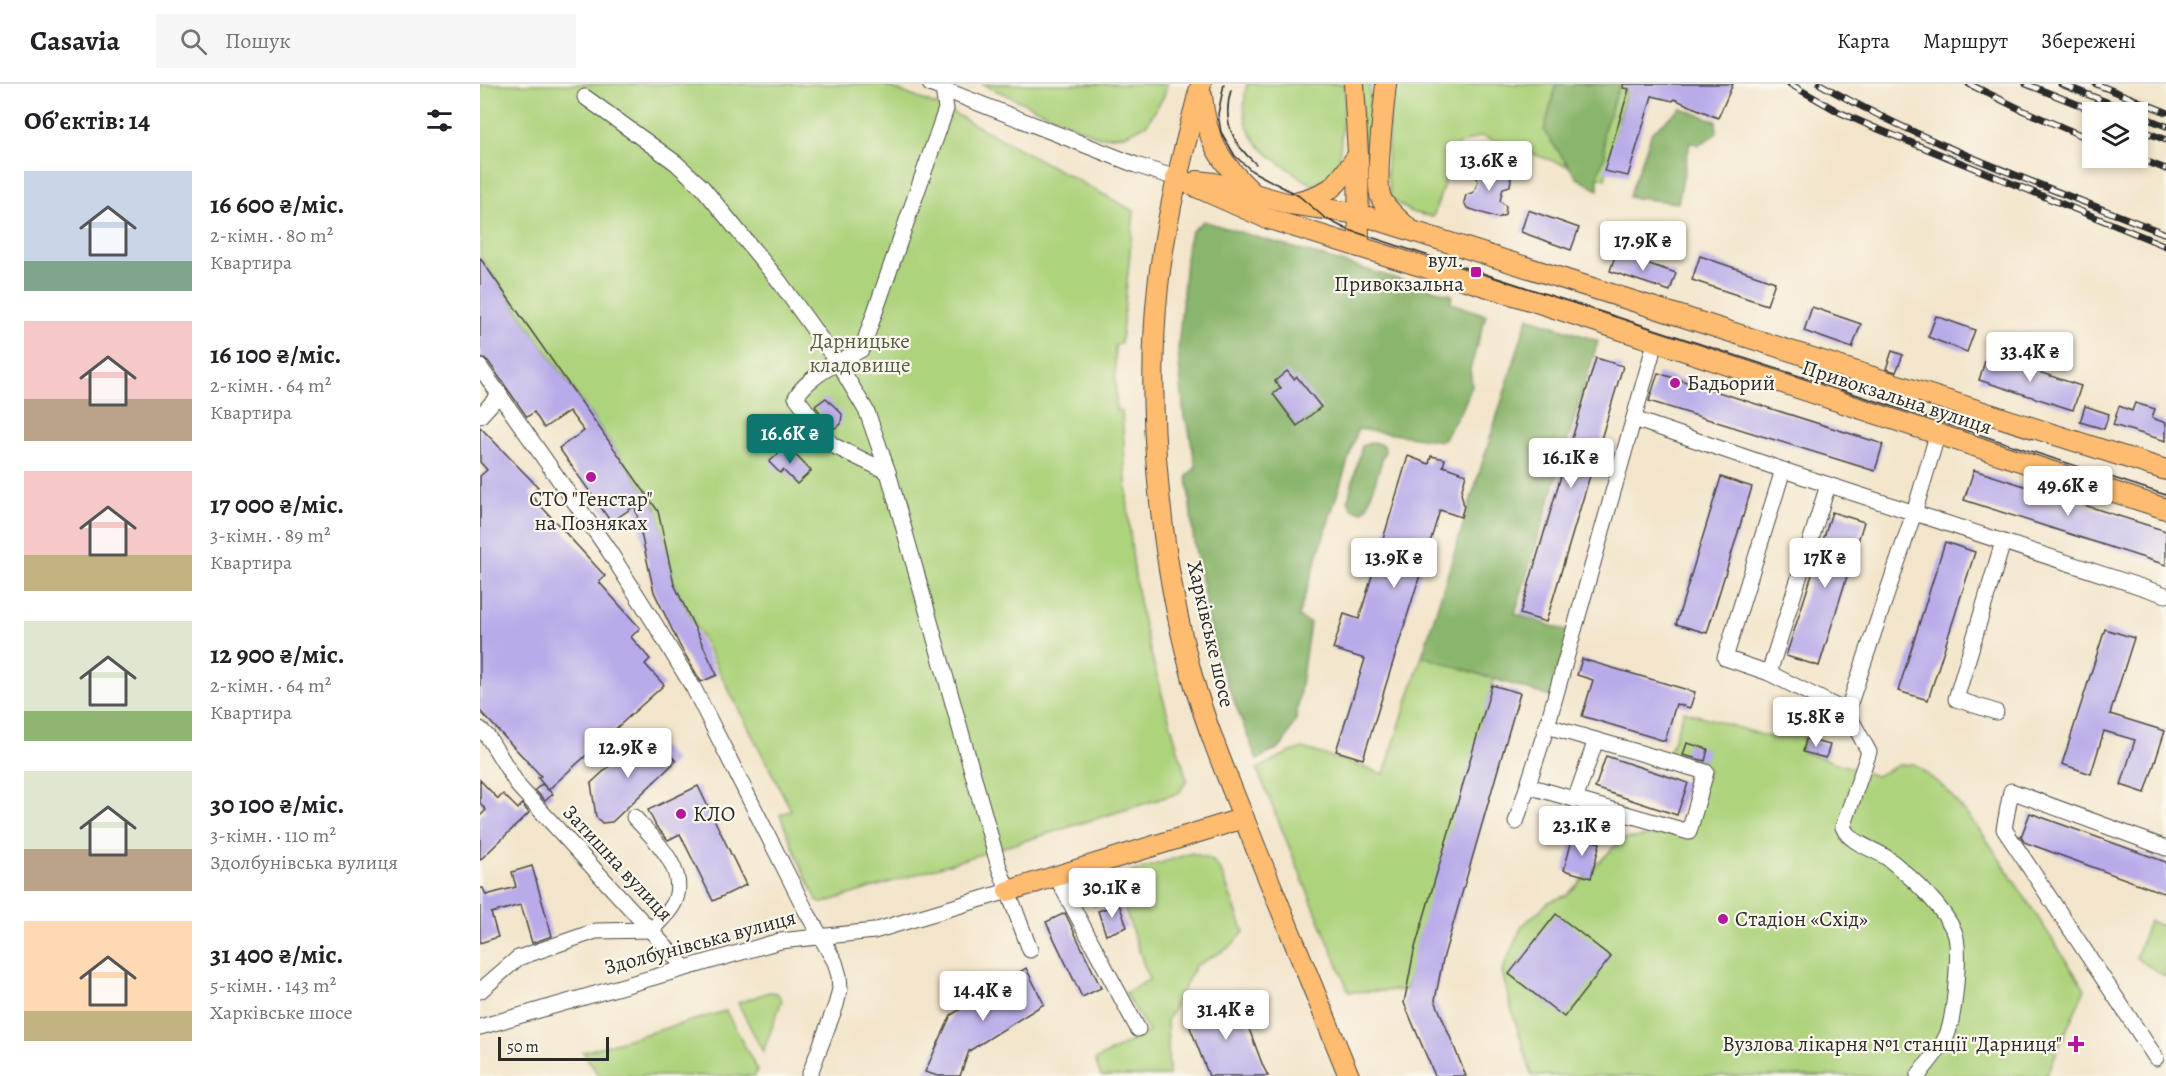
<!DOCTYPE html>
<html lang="uk">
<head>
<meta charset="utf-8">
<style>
  body { margin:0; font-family:Alegreya,serif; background:#f6f6f6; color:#202124; height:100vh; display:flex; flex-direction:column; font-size:22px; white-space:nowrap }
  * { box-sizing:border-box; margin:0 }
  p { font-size:20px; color:#757577 }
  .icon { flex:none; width:33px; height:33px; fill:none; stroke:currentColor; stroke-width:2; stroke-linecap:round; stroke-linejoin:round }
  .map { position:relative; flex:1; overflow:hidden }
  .side { display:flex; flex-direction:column; background:#fff; width:480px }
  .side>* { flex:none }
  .buttons { position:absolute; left:1602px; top:18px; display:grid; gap:12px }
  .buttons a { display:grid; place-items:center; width:66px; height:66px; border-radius:0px; background:#fff; box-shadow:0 3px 9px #0003; font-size:30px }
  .scale { position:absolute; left:18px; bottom:15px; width:111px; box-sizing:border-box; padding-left:6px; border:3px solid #2b2b2b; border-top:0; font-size:16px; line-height:21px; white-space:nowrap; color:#2b2b2b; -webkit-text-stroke:4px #fbf7ec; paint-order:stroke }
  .price { position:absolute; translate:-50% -51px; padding:0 14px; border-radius:6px; background:#fff; color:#222; font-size:20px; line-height:39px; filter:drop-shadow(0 2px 3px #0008) }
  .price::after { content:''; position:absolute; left:50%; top:36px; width:18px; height:14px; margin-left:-9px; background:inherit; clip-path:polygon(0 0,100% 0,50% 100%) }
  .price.current { background:#0f766e; color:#fff }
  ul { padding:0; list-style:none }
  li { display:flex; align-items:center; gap:18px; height:150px; padding:0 24px }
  li span { display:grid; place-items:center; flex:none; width:168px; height:120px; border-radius:0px; color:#555 }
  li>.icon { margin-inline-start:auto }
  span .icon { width:72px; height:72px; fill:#fffc; stroke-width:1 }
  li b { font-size:26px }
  h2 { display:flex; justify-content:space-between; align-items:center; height:72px; padding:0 24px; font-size:26px }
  header { display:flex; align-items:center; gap:36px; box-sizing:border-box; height:84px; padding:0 30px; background:#fff; border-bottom:2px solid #e0e0e0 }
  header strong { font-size:28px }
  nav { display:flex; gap:33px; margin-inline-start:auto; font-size:21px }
  .search { width:420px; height:54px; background:#f6f6f6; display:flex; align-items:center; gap:15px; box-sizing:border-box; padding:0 21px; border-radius:0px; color:#757577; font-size:22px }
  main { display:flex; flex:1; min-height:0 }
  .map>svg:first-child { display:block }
  .green { fill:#aed37d; stroke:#6c7f54; stroke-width:1.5 }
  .forest { fill:#8ab56c; stroke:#5a704c; stroke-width:1.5 }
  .building { fill:#b9aae9 }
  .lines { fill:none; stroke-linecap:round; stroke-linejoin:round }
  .minor-casing { stroke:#494743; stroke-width:17 }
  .major-casing { stroke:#494743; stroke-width:22 }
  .minor { stroke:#fff; stroke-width:15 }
  .major { stroke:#fdbc70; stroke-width:20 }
  .tram { stroke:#2b2b2b; stroke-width:1.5 }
  .rail-casing { stroke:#2b2b2b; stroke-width:7 }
  .rail { stroke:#fbf7ec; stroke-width:4.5; stroke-dasharray:14; stroke-linecap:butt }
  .poi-dot { fill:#b5179e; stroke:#fbf7ec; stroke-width:2 }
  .labels { text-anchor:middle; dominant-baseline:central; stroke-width:4.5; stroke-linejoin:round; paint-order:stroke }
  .poi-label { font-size:21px; fill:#2b2b2b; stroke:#fbf7ec; text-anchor:start }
  .park-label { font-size:21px; fill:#525d44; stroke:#fbf7ec }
  .street-label { font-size:21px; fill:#2b2b2b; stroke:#fbf7ec }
</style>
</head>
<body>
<header>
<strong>Casavia</strong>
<div class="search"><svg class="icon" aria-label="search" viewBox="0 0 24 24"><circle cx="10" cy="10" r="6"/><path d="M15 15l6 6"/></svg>Пошук</div>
<nav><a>Карта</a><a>Маршрут</a><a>Збережені</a></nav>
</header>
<main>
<section class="side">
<h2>Об’єктів: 14<svg class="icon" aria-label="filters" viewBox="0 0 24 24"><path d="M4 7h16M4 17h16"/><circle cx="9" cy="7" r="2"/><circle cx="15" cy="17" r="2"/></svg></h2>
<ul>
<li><span style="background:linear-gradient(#c9d6e8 75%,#7fa58c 0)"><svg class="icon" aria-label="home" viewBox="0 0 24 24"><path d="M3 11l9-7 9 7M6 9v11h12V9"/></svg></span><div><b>16 600 ₴/міс.</b><p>2-кімн. · 80 m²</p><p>Квартира</p></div></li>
<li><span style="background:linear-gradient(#f6c9c9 65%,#b9a48a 0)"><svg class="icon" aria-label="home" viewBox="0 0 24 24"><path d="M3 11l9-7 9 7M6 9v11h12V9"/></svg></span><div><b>16 100 ₴/міс.</b><p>2-кімн. · 64 m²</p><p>Квартира</p></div></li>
<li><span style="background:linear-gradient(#f6c9c9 70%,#c2b280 0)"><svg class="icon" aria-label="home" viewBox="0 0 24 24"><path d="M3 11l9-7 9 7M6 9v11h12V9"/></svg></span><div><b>17 000 ₴/міс.</b><p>3-кімн. · 89 m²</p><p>Квартира</p></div></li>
<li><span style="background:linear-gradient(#dfe7d0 75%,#8fb573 0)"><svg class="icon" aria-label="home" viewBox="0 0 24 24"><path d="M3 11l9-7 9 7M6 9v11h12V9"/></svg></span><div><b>12 900 ₴/міс.</b><p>2-кімн. · 64 m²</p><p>Квартира</p></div></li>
<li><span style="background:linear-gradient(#dfe7d0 65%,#b9a48a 0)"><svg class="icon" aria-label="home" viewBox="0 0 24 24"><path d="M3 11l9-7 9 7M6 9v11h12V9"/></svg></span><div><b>30 100 ₴/міс.</b><p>3-кімн. · 110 m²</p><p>Здолбунівська вулиця</p></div></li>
<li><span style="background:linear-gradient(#ffd9b3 75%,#c2b280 0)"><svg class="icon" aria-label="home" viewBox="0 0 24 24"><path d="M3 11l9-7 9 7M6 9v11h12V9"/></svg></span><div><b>31 400 ₴/міс.</b><p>5-кімн. · 143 m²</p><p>Харківське шосе</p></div></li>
</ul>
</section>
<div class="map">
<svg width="1686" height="992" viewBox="0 0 1686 992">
  <rect width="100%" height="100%" fill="#fbf7ec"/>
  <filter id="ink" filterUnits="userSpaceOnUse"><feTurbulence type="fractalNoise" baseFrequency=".0167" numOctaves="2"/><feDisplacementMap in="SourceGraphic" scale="12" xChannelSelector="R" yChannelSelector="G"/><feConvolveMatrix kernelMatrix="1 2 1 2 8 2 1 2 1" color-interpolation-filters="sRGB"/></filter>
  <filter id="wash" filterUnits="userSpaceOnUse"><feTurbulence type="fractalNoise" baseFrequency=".008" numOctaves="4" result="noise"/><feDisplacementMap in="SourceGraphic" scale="24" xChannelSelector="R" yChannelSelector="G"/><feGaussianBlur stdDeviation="1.35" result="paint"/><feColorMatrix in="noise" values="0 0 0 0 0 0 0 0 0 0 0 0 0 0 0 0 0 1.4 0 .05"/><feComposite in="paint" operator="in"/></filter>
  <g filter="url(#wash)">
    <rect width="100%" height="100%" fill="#f3e5cb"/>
    <g class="green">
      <path d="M0 0H402L466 25 654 127 641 259 635 262 636 326 642 327C646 394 648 462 661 528 673 585 691 640 707 696L699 709 343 819 338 818 322 785 300 731 311 726 194 500 177 425 0 173Z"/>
      <path d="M502 0H687L684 12 667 40 645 51 619 53Z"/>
      <path d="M767 0H863L865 13 859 77 848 96 832 101C792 72 753 58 767 0Z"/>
      <path d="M881 0H890L888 92H881Z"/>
      <path d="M910 0H1148L1125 95 1001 52 977 61 953 133 931 128 911 115 907 89Z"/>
      <path d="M942 572 1014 595 926 906 869 908 777 685 808 669 823 664 904 690Z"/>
      <path d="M1204 627 1292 654 1324 652 1323 668 1396 692 1419 681 1434 680 1466 705 1505 753 1605 905 1566 992H1052L1030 920 1022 887 1042 842 1069 818 1087 811 1142 755 1209 748 1228 684 1188 672Z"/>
      <path d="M712 769 732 776 741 787 764 848 750 863 715 882 687 937 689 992H621L615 976 669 948 645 909 669 896 641 814 614 822 606 802Z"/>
      <path d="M1669 837 1686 844V893L1656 874Z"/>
      <path d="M289 908 297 909 302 916 283 968 258 919Z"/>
      <path d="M246 927 277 985 275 992H119L103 968Z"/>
    </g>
    <g class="forest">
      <path d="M1076 0H1140L1123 48 1125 71 1118 90V106L1097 94 1064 47Z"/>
      <path d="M1201 24 1236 37 1237 49 1219 61 1210 58 1198 119 1149 113 1172 48Z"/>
      <path d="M723 137 972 211 971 219 1006 231 990 285 992 302 982 326 962 357 878 345 818 533 830 539 816 635 802 662 777 676 735 568 714 459 707 392 716 383 708 341 704 334 698 267 707 164 711 148Z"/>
      <path d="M1048 233 1118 257 1035 530 1093 549 1074 614 942 572Z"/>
      <path d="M892 358 904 361 905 367 887 423 882 428 872 425 868 416 882 362Z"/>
    </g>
    <g id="blocks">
      <g class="building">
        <path d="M1143 0H1253L1238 34 1194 15 1193 17 1172 12 1148 92 1124 87 1149 5 1143 4Z"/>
        <path d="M1002 82 1027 89 1031 95 1030 102 1023 104 1020 117 1026 122 1025 131 1018 134 987 124 984 118 986 111 994 108 998 97 995 92 997 85Z"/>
        <path d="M1048 126 1099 144 1091 166 1041 148Z"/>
        <path d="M1136 169 1196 189 1190 207 1130 187Z"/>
        <path d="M1220 172 1295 198 1287 221 1212 196Z"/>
        <path d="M0 174 178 427 194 500 237 591 221 598 200 562 174 508 155 422 131 438 79 364 104 347 89 327 64 344 54 328 47 333 8 277 0 273Z"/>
        <path d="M1332 223 1381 240 1372 264 1324 247Z"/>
        <path d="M1456 232 1495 246 1487 268 1448 253Z"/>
        <path d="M1412 267 1423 271 1416 288 1406 285Z"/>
        <path d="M1507 271 1601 302 1593 326 1499 296Z"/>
        <path d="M1116 274 1143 282 1066 538 1040 530Z"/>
        <path d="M807 287 814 295 817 293 841 323 817 342 793 310 801 304 795 297Z"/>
        <path d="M1178 289 1403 360 1395 387 1169 317Z"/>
        <path d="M346 314 362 330 361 340 355 344 351 343 335 322Z"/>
        <path d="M1655 319 1675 325 1672 334 1686 339V357L1633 341 1639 322 1652 327Z"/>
        <path d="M1605 322 1629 330 1624 345 1600 338Z"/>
        <path d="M0 343 58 403 50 410 125 492 119 498 160 544 151 553 170 575 165 580 184 601 68 706 58 694 61 692 0 627V392L7 386 0 378Z"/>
        <path d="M307 362 331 387 317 400 303 386 300 389 289 378Z"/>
        <path d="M928 372 949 380 951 372 965 375 963 382 986 390 981 409 984 422 981 433 960 426 883 675 856 667 885 575 853 565 864 530 879 535Z"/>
        <path d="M1494 386 1686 447V481L1484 416Z"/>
        <path d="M1241 393 1272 403 1227 549 1196 540Z"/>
        <path d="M1352 428 1384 438 1339 582 1306 572Z"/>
        <path d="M1465 458 1495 468 1448 616 1418 607Z"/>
        <path d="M1625 545 1654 554 1630 630 1685 647 1665 709 1641 701 1655 656 1624 647 1611 690 1582 680Z"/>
        <path d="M1102 575 1215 608 1210 624 1196 620 1185 657 1102 632 1113 596 1097 591Z"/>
        <path d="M1012 601 1040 609 963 875 955 916 986 992H955L924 919 934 867Z"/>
        <path d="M162 652 176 667 182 662 196 677 132 738 122 739 116 733 111 699Z"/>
        <path d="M1326 655 1350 661 1346 674 1323 668Z"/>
        <path d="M1207 659 1228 665 1225 677 1203 671Z"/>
        <path d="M1126 672 1208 699 1197 731 1115 704Z"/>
        <path d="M0 696 18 715 23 710 38 725 42 720 49 729 0 776V732L6 726 0 719Z"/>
        <path d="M62 700 73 710 65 717 55 706Z"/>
        <path d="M218 702 266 801 233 817 200 750 188 756 176 742 168 726Z"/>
        <path d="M1550 729 1686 778V810L1544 758 1541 753Z"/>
        <path d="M1093 752 1120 759 1111 794 1084 786Z"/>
        <path d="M52 782 72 852 52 859 41 821 11 829 18 853 0 859V804H3L6 811 36 803 32 788Z"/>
        <path d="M639 820 647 843 626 851 618 827Z"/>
        <path d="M585 829 621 904 602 913 566 838Z"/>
        <path d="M1076 830 1131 873 1084 933 1029 890Z"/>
        <path d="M546 884 564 920 489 967 480 992H458L445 988 471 931Z"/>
        <path d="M757 913 783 982 788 992H729L706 933Z"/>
      </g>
    </g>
  </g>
  <g filter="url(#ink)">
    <use href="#blocks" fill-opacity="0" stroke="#494743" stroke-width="1.5"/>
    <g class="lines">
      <defs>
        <g id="minor">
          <path d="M450 0 656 81 696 94"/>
          <path d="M463 5 466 25 382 265C360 278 329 291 316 313L352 361 408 388 519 783 550 866"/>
          <path d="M105 13 196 79 222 103 299 197 358 279 387 328 408 388"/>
          <path d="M0 283 129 467 175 540 214 605 325 825 355 878 359 892 360 905 356 921 329 992"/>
          <path d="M0 332 20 310"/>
          <path d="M1154 335 1303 386 1686 511"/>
          <path d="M1303 386 1245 574 1289 589 1367 628"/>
          <path d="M1289 589 1348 401"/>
          <path d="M1516 628 1476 615 1523 458"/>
          <path d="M0 645 8 653 39 703 205 884"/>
          <path d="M1048 702 1209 748 1226 688 1067 642"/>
          <path d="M1095 716 1116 656"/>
          <path d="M1036 738 1067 642 1175 259"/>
          <path d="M576 792 658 945"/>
          <path d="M0 907 38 874 116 847 172 846C178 838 188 830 193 821 211 788 174 755 154 733"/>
          <path d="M0 943 300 857 394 847 528 807"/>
          <path d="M1676 974 1524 745 1531 707 1686 764"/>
          <path d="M1438 992C1447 979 1461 965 1467 951 1474 934 1482 863 1474 847 1462 822 1432 794 1410 776 1395 764 1371 761 1363 743L1389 668 1367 628 1434 429 1457 352"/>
        </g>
        <g id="major">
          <path d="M721 0C703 67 686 133 678 202 665 325 680 474 712 592 729 652 754 709 777 767 808 842 838 917 869 992"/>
          <path d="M874 0 878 71 879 163"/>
          <path d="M906 0C904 22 894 98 901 114 906 125 917 134 926 142"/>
          <path d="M722 12C726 56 740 78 772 108"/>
          <path d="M696 94 786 134 1053 217 1686 425"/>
          <path d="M717 97 734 99 810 120 879 130 1686 386"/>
          <path d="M816 118C854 108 855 103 878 71"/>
          <path d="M528 807 764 734"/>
        </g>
      </defs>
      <use href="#minor" class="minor-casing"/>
      <use href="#major" class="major-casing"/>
      <use href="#minor" class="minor"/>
      <use href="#major" class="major"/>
      <g class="tram">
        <path d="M744 0 738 30 741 48 755 72 772 87 819 112 845 134 866 145 1686 411"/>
        <path d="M751 6C742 38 752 59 776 80"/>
      </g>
      <defs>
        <g id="rail">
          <path d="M1310 0 1359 28 1393 43 1686 162"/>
          <path d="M1340 0C1449 62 1570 104 1686 150"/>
          <path d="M1489 0 1542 26 1612 56"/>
          <path d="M1546 0 1617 28"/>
          <path d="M1581 0 1652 28"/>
          <path d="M1616 0 1686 28"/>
          <path d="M1658 31 1686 42"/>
          <path d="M1658 45 1686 56"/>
          <path d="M1657 74 1686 85"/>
        </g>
      </defs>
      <use href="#rail" class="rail-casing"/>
      <use href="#rail" class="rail"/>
    </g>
  </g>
  <g class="poi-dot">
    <rect x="990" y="182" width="12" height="12" rx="3"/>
    <circle cx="1195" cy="299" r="6"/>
    <circle cx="111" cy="393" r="6"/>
    <circle cx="201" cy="730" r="6"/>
    <circle cx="1243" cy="835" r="6"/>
    <path d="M1593 951h6v6h6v6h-6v6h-6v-6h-6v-6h6z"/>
  </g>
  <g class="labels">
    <g class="poi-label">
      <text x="984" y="176" text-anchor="end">вул.<tspan x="984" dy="24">Привокзальна</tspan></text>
      <text x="1207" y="299">Бадьорий</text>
      <text x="111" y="415" text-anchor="middle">СТО "Генстар"<tspan x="111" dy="24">на Позняках</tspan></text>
      <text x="213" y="730">КЛО</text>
      <text x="1255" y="835">Стадіон «Схід»</text>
      <text x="1582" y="960" text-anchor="end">Вузлова лікарня №1 станції "Дарниця"</text>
    </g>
    <g class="park-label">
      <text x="380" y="257">Дарницьке<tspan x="380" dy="24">кладовище</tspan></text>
    </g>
    <g class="street-label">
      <text transform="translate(1417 313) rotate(18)">Привокзальна вулиця</text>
      <text transform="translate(731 550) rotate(77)">Харківське шосе</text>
      <text transform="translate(138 779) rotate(47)">Затишна вулиця</text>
      <text transform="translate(220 858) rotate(-15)">Здолбунівська вулиця</text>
    </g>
  </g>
</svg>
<div class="buttons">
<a><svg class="icon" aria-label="layers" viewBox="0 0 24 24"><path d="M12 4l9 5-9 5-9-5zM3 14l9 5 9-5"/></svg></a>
</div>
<div class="scale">50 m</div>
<b class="price" style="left:1009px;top:108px">13.6K ₴</b>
<b class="price" style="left:1163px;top:188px">17.9K ₴</b>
<b class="price" style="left:1550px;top:299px">33.4K ₴</b>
<b class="price current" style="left:310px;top:381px">16.6K ₴</b>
<b class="price" style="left:1091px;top:405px">16.1K ₴</b>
<b class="price" style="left:1588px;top:433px">49.6K ₴</b>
<b class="price" style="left:914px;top:505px">13.9K ₴</b>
<b class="price" style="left:1345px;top:505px">17K ₴</b>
<b class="price" style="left:1336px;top:664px">15.8K ₴</b>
<b class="price" style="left:148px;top:695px">12.9K ₴</b>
<b class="price" style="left:1102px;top:773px">23.1K ₴</b>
<b class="price" style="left:632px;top:835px">30.1K ₴</b>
<b class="price" style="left:503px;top:938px">14.4K ₴</b>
<b class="price" style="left:746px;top:957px">31.4K ₴</b>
</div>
</main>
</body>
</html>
